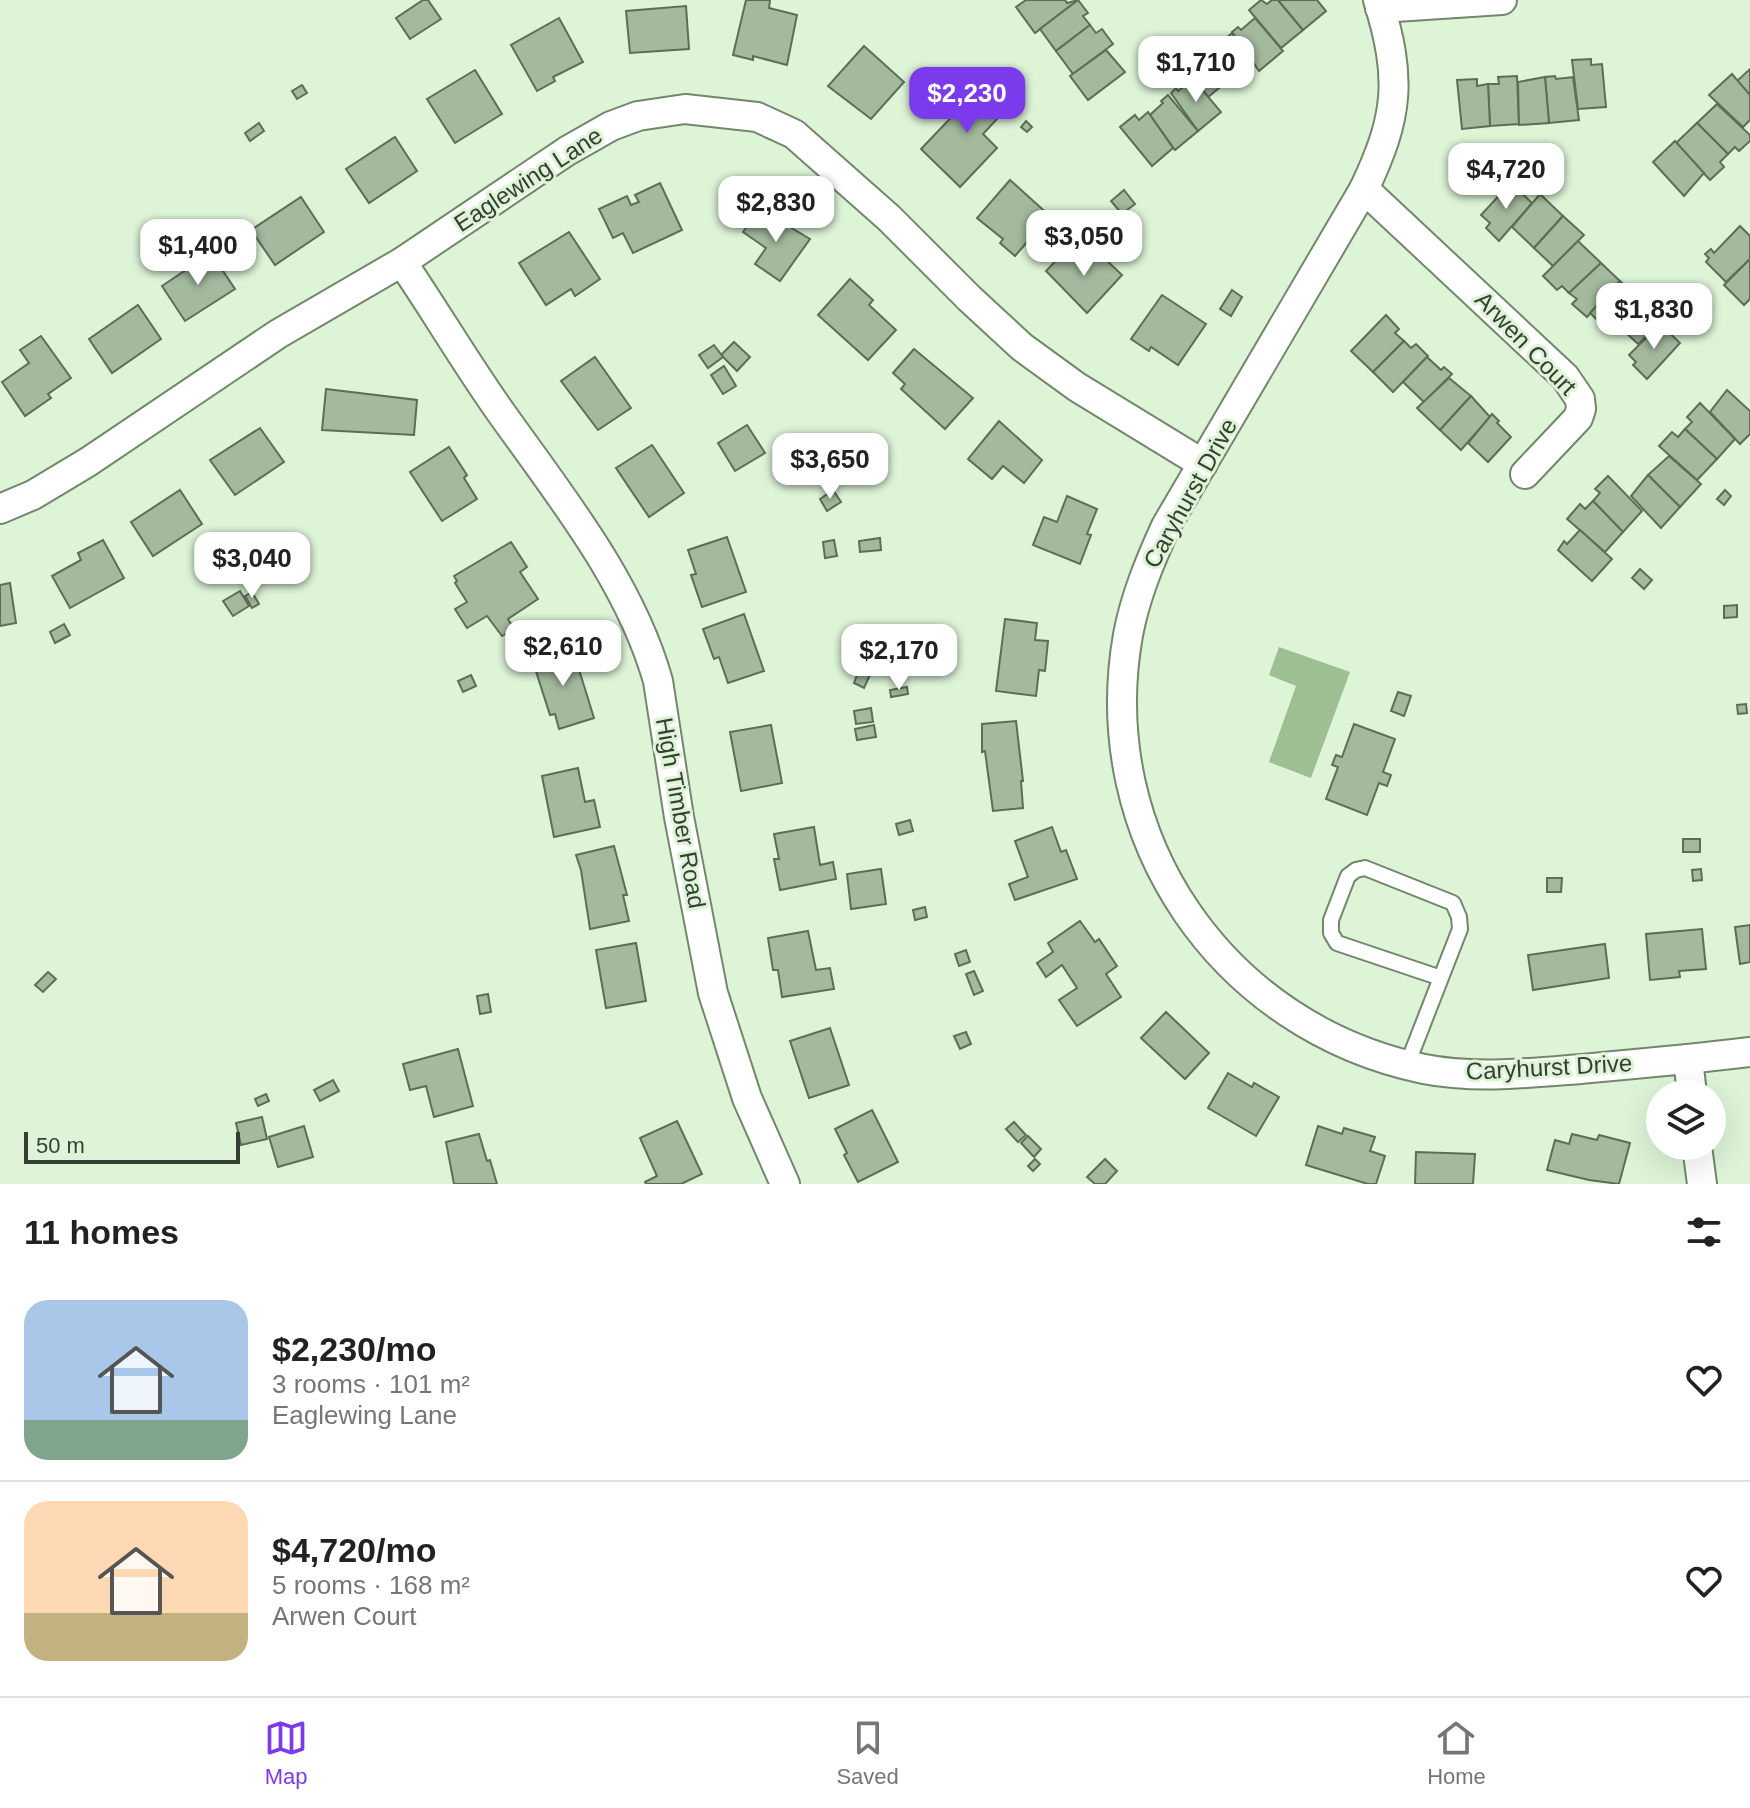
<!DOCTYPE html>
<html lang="en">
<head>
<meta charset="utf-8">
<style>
  body { margin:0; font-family:Helvetica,sans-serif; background:#f2f2f2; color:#222; height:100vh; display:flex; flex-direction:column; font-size:30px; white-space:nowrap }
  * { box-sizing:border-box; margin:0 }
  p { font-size:26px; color:#767676 }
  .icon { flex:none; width:44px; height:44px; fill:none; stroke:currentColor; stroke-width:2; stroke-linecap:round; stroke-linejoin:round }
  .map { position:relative; height:1184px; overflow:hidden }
  .sheet { display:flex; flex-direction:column; background:#fff; flex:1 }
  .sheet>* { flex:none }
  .fabs { position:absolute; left:1646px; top:1080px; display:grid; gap:16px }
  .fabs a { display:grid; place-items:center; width:80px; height:80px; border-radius:50%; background:#fff; box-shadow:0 8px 32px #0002; font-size:40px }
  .scale { position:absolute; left:24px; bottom:20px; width:216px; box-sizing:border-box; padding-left:8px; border:4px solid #373f34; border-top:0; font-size:22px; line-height:28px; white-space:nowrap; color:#373f34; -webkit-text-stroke:6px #ddf4d7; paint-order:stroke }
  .price { position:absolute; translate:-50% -68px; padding:0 18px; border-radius:16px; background:#fff; color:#222; font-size:26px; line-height:52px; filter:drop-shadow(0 2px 4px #0008) }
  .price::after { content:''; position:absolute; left:50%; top:48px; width:24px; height:18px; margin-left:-12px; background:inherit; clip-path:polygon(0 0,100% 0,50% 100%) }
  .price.on { background:#7c3aed; color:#fff }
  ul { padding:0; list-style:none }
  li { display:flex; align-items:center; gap:24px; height:200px; padding:0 24px }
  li+li { border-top:2px solid #e0e0e0 }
  li span { display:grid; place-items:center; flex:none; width:224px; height:160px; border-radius:24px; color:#555 }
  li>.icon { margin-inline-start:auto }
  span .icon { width:96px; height:96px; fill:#fffc; stroke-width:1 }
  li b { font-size:34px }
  h2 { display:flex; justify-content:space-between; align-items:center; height:96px; padding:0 24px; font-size:34px }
  .dock { display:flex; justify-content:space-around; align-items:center; height:112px; border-top:2px solid #e0e0e0; background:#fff; font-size:22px; color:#767676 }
  .dock a { display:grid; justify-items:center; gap:4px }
  .dock .on { color:#7c3aed }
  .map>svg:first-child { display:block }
  .water { fill:#9dbf92 }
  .building { fill:#a4ba9e; stroke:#5c6f56; stroke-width:2 }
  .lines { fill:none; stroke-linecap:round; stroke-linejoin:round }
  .lane-casing { stroke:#73876c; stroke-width:18 }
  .street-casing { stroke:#73876c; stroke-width:32 }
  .lane { stroke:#fff; stroke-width:14 }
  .street { stroke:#fff; stroke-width:28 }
  .labels { text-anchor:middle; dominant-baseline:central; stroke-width:6; stroke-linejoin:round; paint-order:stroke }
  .street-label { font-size:24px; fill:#373f34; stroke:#ddf4d7 }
</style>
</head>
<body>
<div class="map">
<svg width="1750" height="1184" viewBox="0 0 1750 1184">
  <rect width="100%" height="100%" fill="#ddf4d7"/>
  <path class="water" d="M1279 647 1350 672 1311 778 1269 762 1296 686 1269 675Z"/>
  <g class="building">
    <path d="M423 0H428L441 19 410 39 396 18Z"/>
    <path d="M746 0H770L769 8 797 15 787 65 753 56V60L733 55Z"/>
    <path d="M1026 0H1065L1067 3 1078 0 1035 33 1016 7Z"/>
    <path d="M1078 0 1088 13 1083 16 1090 25 1056 51 1040 29Z"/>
    <path d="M1261 0 1267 4 1272 0H1278L1303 30 1281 48 1249 10Z"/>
    <path d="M1278 0H1317L1326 11 1303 30Z"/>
    <path d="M686 6 689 49 630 53 626 11Z"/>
    <path d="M559 18 583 62 553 77 555 81 537 91 511 45Z"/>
    <path d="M1255 18 1283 51 1259 71 1232 32 1238 27 1241 30Z"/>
    <path d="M1090 25 1096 33 1102 29 1113 44 1073 74 1056 51Z"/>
    <path d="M1232 33 1252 62 1230 79 1206 45 1212 40 1217 46Z"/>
    <path d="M864 46 904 82 871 119 828 86Z"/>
    <path d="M1202 47 1205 51 1207 48 1230 79 1208 97 1186 71 1201 58 1196 52Z"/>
    <path d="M1106 50 1125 72 1088 100 1070 76Z"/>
    <path d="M1591 59V65L1602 64 1606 107 1578 109 1572 60Z"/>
    <path d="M1750 69V95L1737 81Z"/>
    <path d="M475 70 502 114 455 143 427 99Z"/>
    <path d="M1732 74 1750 95V120L1743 127 1709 95Z"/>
    <path d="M1517 76 1519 124 1490 126 1488 84H1499L1498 77Z"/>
    <path d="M1555 76 1556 79 1573 77 1579 120 1549 123 1545 77Z"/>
    <path d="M1545 77 1549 123 1519 125 1518 82Z"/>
    <path d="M1193 79 1221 112 1198 131 1171 93 1176 88 1178 91Z"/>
    <path d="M1477 79V86L1488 84 1490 126 1462 129 1457 80Z"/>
    <path d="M986 81 1011 104 983 134 997 148 960 187 921 149Z"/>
    <path d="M302 85 307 93 297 99 292 91Z"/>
    <path d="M1168 95 1198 131 1175 150 1150 115 1163 103 1161 101Z"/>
    <path d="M1717 104 1750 135V141L1739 151 1735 147 1728 154 1697 123Z"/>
    <path d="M1148 112 1173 148 1152 166 1120 127 1135 115 1139 120Z"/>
    <path d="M1026 121 1032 127 1027 132 1021 127Z"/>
    <path d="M259 123 264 131 250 141 245 133Z"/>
    <path d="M1697 123 1728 154 1720 162 1724 167 1710 180 1676 143Z"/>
    <path d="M395 137 417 171 369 203 346 169Z"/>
    <path d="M1675 141 1704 173 1684 196 1653 162Z"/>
    <path d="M1010 180 1050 216 1015 256 1000 243 1003 239 977 218Z"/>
    <path d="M660 183 682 230 633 253 623 233 613 238 599 209 627 196 631 205 639 202 635 195Z"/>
    <path d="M1511 183 1532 203 1499 241 1486 228 1490 223 1481 215Z"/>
    <path d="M1124 190 1135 204 1122 214 1111 201Z"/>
    <path d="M1540 194 1563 216 1534 248 1512 227Z"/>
    <path d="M301 197 324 232 275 265 251 230Z"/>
    <path d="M760 209 810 239 780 281 755 264 766 248 743 232Z"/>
    <path d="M1563 216 1584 235 1553 266 1534 248Z"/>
    <path d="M1740 226 1750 236V259L1726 282 1706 262 1709 258 1705 254 1711 249 1714 253Z"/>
    <path d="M569 232 600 279 575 296 571 289 546 305 519 263Z"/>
    <path d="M1578 241 1601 263 1569 293 1562 286 1557 290 1543 276Z"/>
    <path d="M1070 246 1090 265 1100 254 1122 275 1087 313 1046 271Z"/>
    <path d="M211 253 235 289 185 321 162 286Z"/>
    <path d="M1750 259V299L1744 305 1724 285Z"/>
    <path d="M1601 263 1620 281 1587 317 1572 304 1577 299 1569 293Z"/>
    <path d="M850 279 873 300 869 305 896 330 868 360 818 315Z"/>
    <path d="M1620 281 1640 300 1611 333 1590 313Z"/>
    <path d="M1232 290 1242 297 1231 316 1220 309Z"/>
    <path d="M1162 295 1206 324 1178 365 1151 347 1149 351 1131 339Z"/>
    <path d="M1640 300 1663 321 1638 344 1625 332 1623 334 1616 328Z"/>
    <path d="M138 305 161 339 112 373 89 339Z"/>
    <path d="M1386 315 1399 329 1395 333 1404 341 1373 372 1351 351Z"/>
    <path d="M1660 324 1680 343 1647 379 1633 365 1636 362 1629 355Z"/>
    <path d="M41 336 71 378 48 394 51 398 25 416 2 382 29 363 20 350Z"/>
    <path d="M1404 341 1411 348 1416 344 1428 356 1393 392 1373 372Z"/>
    <path d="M734 342 750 357 737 371 721 355Z"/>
    <path d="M714 345 723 357 708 368 699 355Z"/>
    <path d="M914 349 973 398 945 429 901 389 905 384 893 373Z"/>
    <path d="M595 357 631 408 598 430 561 381Z"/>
    <path d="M1427 357 1441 370 1444 367 1452 374 1424 402 1403 382Z"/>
    <path d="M724 366 736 386 723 394 711 375Z"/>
    <path d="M1449 378 1471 396 1440 430 1417 408Z"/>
    <path d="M326 389 417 400 414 435 322 430Z"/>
    <path d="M1727 390 1750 411V434L1740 444 1710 412Z"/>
    <path d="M1471 396 1490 417 1461 450 1440 430Z"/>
    <path d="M1700 403 1735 439 1717 459 1685 429 1692 422 1687 417Z"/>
    <path d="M1492 414 1499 421 1497 423 1511 437 1488 462 1468 443Z"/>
    <path d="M999 421 1042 460 1024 483 1003 466 992 479 968 459Z"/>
    <path d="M747 425 765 453 735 471 718 443Z"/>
    <path d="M260 428 284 462 235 495 210 460Z"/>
    <path d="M1685 429 1717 459 1697 480 1659 446 1672 432 1678 437Z"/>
    <path d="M652 445 684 493 649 517 616 468Z"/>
    <path d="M449 447 467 475 464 478 477 499 442 521 410 472Z"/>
    <path d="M1669 456 1701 484 1680 507 1648 475Z"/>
    <path d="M1648 475 1680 507 1661 528 1631 496Z"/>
    <path d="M1608 476 1642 511 1623 532 1593 501 1600 493 1595 489Z"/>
    <path d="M180 490 202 524 153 556 131 522Z"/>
    <path d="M833 490 841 502 827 511 820 499Z"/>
    <path d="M1725 490 1731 496 1724 505 1717 499Z"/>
    <path d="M1067 496 1097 509 1087 534 1091 535 1080 564 1033 545 1044 517 1057 522Z"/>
    <path d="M1593 501 1623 532 1605 552 1567 519 1580 504 1585 509Z"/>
    <path d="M1580 530 1612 559 1592 581 1558 550 1564 541 1567 544Z"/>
    <path d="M727 537 746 592 702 607 691 575 696 574 688 550Z"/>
    <path d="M880 538 881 550 860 552 859 541Z"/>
    <path d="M103 540 124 578 70 608 52 576 81 560 78 553Z"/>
    <path d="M834 540 837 556 825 558 823 542Z"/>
    <path d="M511 542 527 567 520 572 538 599 508 619 514 629 502 636 487 616 467 628 455 609 467 602 455 583 457 581 454 576Z"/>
    <path d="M1640 569 1652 580 1644 589 1632 578Z"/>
    <path d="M10 583 16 623 0 626V585Z"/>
    <path d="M240 591 249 606 233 616 223 601Z"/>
    <path d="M252 592 259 604 252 608 245 596Z"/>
    <path d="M1737 605V617L1724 618V606Z"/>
    <path d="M744 614 764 671 728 683 719 657 714 659 703 629Z"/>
    <path d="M1005 619 1037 623 1035 640 1048 641 1045 671 1039 670 1036 696 996 691Z"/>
    <path d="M64 624 70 635 55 643 50 632Z"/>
    <path d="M572 647 594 718 559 729 555 714 550 715 532 659Z"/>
    <path d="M859 670 870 675 864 688 854 683Z"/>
    <path d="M471 675 476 686 463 692 458 681Z"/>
    <path d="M907 687 908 694 891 697 890 690Z"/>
    <path d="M1398 692 1411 696 1404 716 1391 711Z"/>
    <path d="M1746 704 1747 713 1738 714 1737 705Z"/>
    <path d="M871 708 873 722 856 724 854 711Z"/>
    <path d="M1016 721 1023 781H1021L1023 808 993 811 985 751 982 752V724Z"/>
    <path d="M1354 724 1395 739 1383 772 1391 775 1387 786 1379 783 1367 815 1326 799 1338 767 1332 765 1336 755 1342 757Z"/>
    <path d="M771 725 782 783 741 791 730 732Z"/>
    <path d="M874 725 876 737 857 740 855 729Z"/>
    <path d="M578 768 585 802 594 800 600 827 554 837 542 776Z"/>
    <path d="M910 820 913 831 899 835 896 824Z"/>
    <path d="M814 827 820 865 833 862 836 879 780 890 774 859H779L774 834Z"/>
    <path d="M1052 827 1061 852 1066 850 1077 879 1015 900 1009 884 1028 877 1015 841Z"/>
    <rect x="1683" y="839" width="17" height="13"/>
    <path d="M614 846 627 895H623L629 921 590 929 581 870 576 855Z"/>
    <path d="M881 869 886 904 851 909 847 874Z"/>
    <path d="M1701 869 1702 880 1693 881 1692 870Z"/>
    <path d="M1547 878H1562L1561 892H1547Z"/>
    <path d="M925 907 927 917 915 920 913 910Z"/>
    <path d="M1080 921 1095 942 1099 939 1117 966 1106 974 1121 997 1077 1026 1059 1000 1077 988 1062 965 1046 977 1037 963 1053 952 1048 943Z"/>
    <path d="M1750 925V962L1740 964 1735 927Z"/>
    <path d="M1702 929 1706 969 1679 971 1680 977 1650 980 1646 934Z"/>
    <path d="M808 931 816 970 830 968 834 989 782 997 778 970H773L768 938Z"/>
    <path d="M636 943 646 1001 606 1008 596 950Z"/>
    <path d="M1605 944 1609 978 1533 990 1528 955Z"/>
    <path d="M966 950 970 962 959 966 955 954Z"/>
    <path d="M974 971 983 991 974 995 966 974Z"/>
    <path d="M48 972 56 979 43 992 35 985Z"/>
    <path d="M488 994 491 1012 480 1014 477 996Z"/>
    <path d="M1166 1012 1209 1053 1185 1079 1141 1038Z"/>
    <path d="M830 1028 849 1085 809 1098 790 1041Z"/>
    <path d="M966 1032 971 1044 960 1049 954 1036Z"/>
    <path d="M458 1049 473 1106 434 1117 426 1086 410 1090 403 1064Z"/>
    <path d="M1228 1073 1252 1087 1254 1083 1279 1097 1256 1136 1208 1108Z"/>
    <path d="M333 1080 339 1091 320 1101 314 1090Z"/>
    <path d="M266 1094 269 1101 258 1106 255 1099Z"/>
    <path d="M872 1110 898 1162 858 1182 844 1155 847 1153 835 1129Z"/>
    <path d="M262 1117 267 1139 241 1145 236 1123Z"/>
    <path d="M677 1121 702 1174 681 1184H646L645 1182 657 1176 640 1138Z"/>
    <path d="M1014 1122 1026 1135 1018 1142 1006 1129Z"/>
    <path d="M304 1126 313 1157 278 1167 269 1137Z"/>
    <path d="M1318 1126 1342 1134 1344 1128 1375 1137 1370 1151 1385 1156 1376 1184H1368L1306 1165Z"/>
    <path d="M479 1134 487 1161 490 1160 497 1184H454L446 1142Z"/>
    <path d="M1572 1134 1597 1140 1599 1135 1630 1143 1619 1184 1589 1180 1547 1170 1555 1140 1569 1144Z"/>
    <path d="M1028 1136 1041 1149 1034 1157 1021 1143Z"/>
    <path d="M1416 1152 1475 1154 1473 1184H1415Z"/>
    <path d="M1035 1159 1040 1164 1033 1171 1028 1166Z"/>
    <path d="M1105 1159 1117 1171 1105 1184H1095L1087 1177Z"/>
  </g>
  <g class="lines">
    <defs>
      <path id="lane" d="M1407 1065 1460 929 1459 917 1453 903 1365 868 1356 870 1348 876 1331 920V933L1337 943 1441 978"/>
      <g id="street">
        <path d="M1378 0C1402 78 1399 116 1364 189L1166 526C1150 561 1135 597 1128 635 1092 837 1222 1027 1424 1069 1474 1079 1530 1073 1581 1069 1637 1064 1694 1059 1750 1052"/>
        <path d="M1380 8 1502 0"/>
        <path d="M1364 189 1565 377 1580 399 1581 409 1578 418 1525 474"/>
        <path d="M402 262C436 312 467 365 502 414 561 497 630 582 658 681L679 817 713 993 747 1098 785 1184"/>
        <path d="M0 509 33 495 88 462 278 334 402 262 567 151 611 126 638 116 685 109 757 117 794 134 889 218 970 299 1022 347 1077 387 1203 464"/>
        <path d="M1688 1059 1692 1094"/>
        <path d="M1697 1146 1702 1184"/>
      </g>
    </defs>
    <use href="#lane" class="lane-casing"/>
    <use href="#street" class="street-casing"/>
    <use href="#lane" class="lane"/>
    <use href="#street" class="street"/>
  </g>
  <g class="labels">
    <g class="street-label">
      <text transform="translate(528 179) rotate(-33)">Eaglewing Lane</text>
      <text transform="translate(1526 343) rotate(46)">Arwen Court</text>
      <text transform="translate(1190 493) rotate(-61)">Caryhurst Drive</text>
      <text transform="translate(681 813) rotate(80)">High Timber Road</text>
      <text transform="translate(1549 1067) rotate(-3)">Caryhurst Drive</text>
    </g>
  </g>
</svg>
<div class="fabs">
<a><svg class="icon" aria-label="layers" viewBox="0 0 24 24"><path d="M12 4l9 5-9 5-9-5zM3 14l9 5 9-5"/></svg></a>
</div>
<div class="scale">50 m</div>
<b class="price" style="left:1196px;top:104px">$1,710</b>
<b class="price on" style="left:967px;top:135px">$2,230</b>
<b class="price" style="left:1506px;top:211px">$4,720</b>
<b class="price" style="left:776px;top:244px">$2,830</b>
<b class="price" style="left:1084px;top:278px">$3,050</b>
<b class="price" style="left:198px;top:287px">$1,400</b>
<b class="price" style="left:1654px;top:351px">$1,830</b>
<b class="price" style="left:830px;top:501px">$3,650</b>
<b class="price" style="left:252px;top:600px">$3,040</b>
<b class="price" style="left:563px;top:688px">$2,610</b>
<b class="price" style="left:899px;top:692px">$2,170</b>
</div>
<section class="sheet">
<h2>11 homes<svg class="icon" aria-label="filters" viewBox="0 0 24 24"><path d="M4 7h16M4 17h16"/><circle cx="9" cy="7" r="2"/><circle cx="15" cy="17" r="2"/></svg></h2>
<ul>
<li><span style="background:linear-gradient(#a9c7e8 75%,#7fa58c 0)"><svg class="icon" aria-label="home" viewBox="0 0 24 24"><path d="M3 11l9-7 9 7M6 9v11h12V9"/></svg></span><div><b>$2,230/mo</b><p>3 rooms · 101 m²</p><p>Eaglewing Lane</p></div><svg class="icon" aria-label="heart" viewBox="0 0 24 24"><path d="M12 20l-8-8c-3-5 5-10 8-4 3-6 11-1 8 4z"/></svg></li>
<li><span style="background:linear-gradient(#ffd9b3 70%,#c2b280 0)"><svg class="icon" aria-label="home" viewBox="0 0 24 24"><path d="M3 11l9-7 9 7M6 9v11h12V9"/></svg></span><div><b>$4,720/mo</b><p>5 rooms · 168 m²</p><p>Arwen Court</p></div><svg class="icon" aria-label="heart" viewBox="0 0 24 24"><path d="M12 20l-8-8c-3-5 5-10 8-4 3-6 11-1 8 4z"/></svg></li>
</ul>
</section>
<nav class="dock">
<a class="on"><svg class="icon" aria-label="map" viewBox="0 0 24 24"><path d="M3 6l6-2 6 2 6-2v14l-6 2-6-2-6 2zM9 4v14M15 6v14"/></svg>Map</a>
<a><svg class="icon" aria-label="saved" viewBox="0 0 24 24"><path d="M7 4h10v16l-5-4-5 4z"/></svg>Saved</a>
<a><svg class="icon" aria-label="home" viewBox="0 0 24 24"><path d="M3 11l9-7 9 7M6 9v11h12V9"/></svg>Home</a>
</nav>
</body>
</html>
